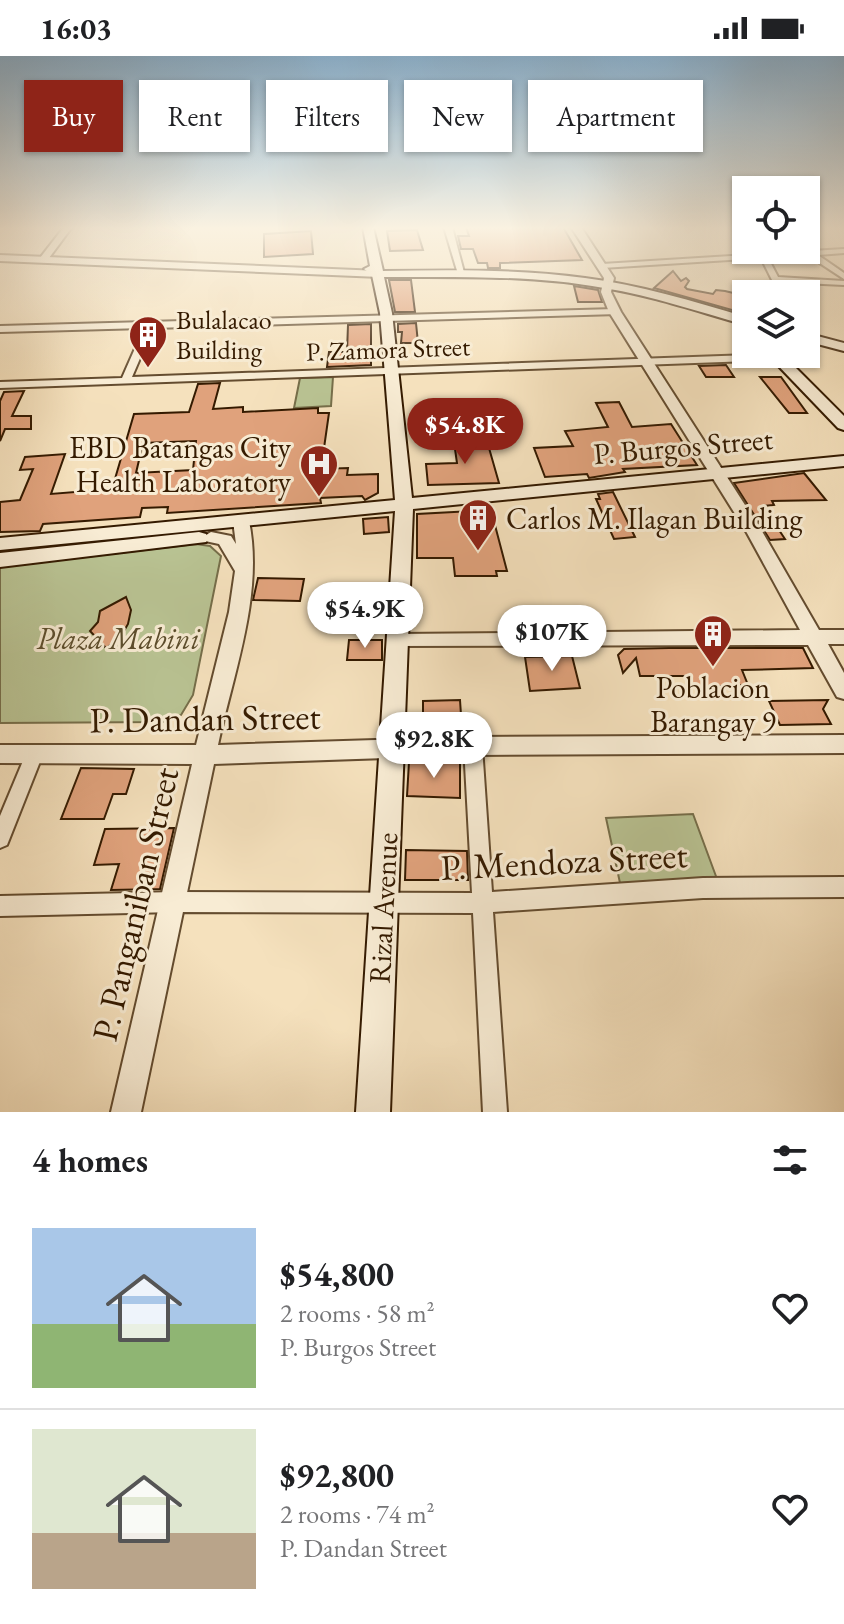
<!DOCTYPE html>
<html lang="en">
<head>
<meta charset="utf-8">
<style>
  body { margin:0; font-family:"EB Garamond",serif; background:#f2f2f2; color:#202124; height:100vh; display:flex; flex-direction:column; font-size:30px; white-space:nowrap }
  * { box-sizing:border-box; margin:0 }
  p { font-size:26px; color:#757577 }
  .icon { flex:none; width:44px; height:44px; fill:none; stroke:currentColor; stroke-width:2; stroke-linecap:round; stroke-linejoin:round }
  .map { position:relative; height:1056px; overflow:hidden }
  .sheet { display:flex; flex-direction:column; background:#fff; flex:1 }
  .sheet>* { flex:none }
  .banner { position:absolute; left:24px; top:24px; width:796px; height:72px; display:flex; gap:16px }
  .fabs { position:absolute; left:732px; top:120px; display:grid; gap:16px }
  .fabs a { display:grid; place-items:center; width:88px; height:88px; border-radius:0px; background:#fff; box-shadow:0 2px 6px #0004; font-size:40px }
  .price { position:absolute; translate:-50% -68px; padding:0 18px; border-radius:28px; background:#fff; color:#222; font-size:26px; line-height:52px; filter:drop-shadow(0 2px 4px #0008) }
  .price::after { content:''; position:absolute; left:50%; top:48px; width:24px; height:18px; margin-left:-12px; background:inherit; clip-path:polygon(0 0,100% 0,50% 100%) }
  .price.active { background:#8f2418; color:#fff }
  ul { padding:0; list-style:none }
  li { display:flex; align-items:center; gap:24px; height:200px; padding:0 32px }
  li+li { border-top:2px solid #e0e0e0 }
  li span { display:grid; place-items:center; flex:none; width:224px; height:160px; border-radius:0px; color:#555 }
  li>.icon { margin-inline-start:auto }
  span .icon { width:96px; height:96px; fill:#fffc; stroke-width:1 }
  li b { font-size:34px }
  h2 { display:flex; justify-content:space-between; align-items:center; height:96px; padding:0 32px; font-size:34px }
  .chip { padding:0 28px; border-radius:0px; background:#fff; box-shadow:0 2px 6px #0004; font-size:28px; line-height:72px }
  .chip.active { background:#8f2418; color:#fff }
  .status { display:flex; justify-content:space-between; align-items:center; height:56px; padding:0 40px; background:#fff; direction:ltr }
  .status svg { height:22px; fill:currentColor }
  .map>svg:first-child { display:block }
  .green { fill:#b9c393; stroke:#766e4a; stroke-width:2 }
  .building { fill:#e0a27c; stroke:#341a00; stroke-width:2; fill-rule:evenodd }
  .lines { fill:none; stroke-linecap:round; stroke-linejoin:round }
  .minor-casing { stroke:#644c2f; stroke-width:4 }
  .tertiary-casing { stroke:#644c2f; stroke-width:4 }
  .secondary-casing { stroke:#341a00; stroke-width:4 }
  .minor { fill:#f8ecd4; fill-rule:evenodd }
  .tertiary { fill:#f8ecd4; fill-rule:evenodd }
  .secondary { fill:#f8ecd4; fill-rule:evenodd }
  .labels { text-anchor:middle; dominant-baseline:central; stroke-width:6; stroke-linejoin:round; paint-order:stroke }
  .far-poi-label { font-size:26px; fill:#341a00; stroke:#f8ecd4; text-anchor:start }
  .far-street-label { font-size:26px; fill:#341a00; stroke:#f8ecd4 }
  .street-label { font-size:30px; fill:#341a00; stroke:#f8ecd4 }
  .poi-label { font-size:30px; fill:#341a00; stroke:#f8ecd4; text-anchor:end }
  .park-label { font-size:30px; font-style:italic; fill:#5c4d2c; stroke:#f8ecd4 }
  .near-street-label { font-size:36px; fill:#341a00; stroke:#f8ecd4 }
</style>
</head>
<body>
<div class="status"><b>16:03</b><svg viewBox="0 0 49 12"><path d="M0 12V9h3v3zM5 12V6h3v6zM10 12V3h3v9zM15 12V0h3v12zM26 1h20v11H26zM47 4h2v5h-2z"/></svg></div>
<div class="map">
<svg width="844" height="1056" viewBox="0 0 844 1056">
  <rect width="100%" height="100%" fill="#f5e1bd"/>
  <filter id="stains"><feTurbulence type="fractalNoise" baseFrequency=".0025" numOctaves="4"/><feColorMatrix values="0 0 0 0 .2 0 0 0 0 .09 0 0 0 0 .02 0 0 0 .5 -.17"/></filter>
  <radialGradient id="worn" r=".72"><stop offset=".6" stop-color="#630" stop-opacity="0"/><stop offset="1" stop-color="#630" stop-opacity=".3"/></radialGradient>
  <g class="green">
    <path d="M333 321 331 350 294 352 300 322Z"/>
    <path d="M196 488 210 490 221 500 193 639 181 659 163 666 0 667V511Z"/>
    <path d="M693 758 717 823 620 827 606 762Z"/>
  </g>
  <g class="building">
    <path d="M466 171H563L582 204 500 207V212H488L487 207H478L473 193H461L458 180H469Z"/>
    <path d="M417 174 423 194 390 195 387 175Z"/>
    <path d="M311 175 313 198 264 201V178Z"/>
    <path d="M673 215 681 225 686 222 689 225 685 231 687 233 713 238 716 234 725 235 746 240V258L654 232Z"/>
    <path d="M389 224H411L415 256H395Z"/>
    <path d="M574 230 598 234 602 246H578Z"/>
    <path d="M416 267 418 287H401L402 276H398V268Z"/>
    <path d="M371 268V309L327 311 329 296H347L348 269Z"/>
    <path d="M726 309 734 321H706L699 310Z"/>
    <path d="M760 321H781L807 357H789Z"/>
    <path d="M220 327 213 353 243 351V356L318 352V357H329L321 413 348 412 347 419 378 418V437L365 444 362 440 320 442 321 447 167 457 168 451 142 452 140 461 43 468 40 475 0 476V446L20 444 33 413 20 414 25 401 65 398 51 438 112 433 134 358 189 356 198 328ZM196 385 193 414 136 417 143 387Z"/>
    <path d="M24 335 12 360H31V373H5L0 385V345L4 336Z"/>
    <path d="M619 346 632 371 671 368 697 409 623 413 625 416 589 422 587 418 545 421 534 392 573 390 565 375 608 371 596 347Z"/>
    <path d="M487 385 499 427 428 429 426 408 457 407 454 386Z"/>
    <path d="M804 417 826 444 772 445 774 449 763 450 785 483 770 484 734 427Z"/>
    <path d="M613 436 635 481 614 483 596 443H600L598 438Z"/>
    <path d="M491 454 507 515H496L497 520H455L453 502H417V458Z"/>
    <path d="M388 461 389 476 364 478 363 463Z"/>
    <path d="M258 522 304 523 300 545 253 544Z"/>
    <path d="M126 541 131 554 128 568 120 582 106 592 90 575 98 566 100 555Z"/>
    <path d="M349 584H382V604H347Z"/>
    <path d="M669 592H803L813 612 742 614 748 629 692 631 689 620H640L636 602 623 617 618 599 624 593Z"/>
    <path d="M572 600 580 632 530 635 525 601Z"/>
    <path d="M460 644 461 659 423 660V645Z"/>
    <path d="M828 644 823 653 831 668 780 669 769 645Z"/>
    <path d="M409 706 460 707V742L407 740Z"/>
    <path d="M81 712 134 713 126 738H113L104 763H61Z"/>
    <path d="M174 772 160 833 111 834 119 808 94 809 105 773Z"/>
    <path d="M406 794 467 795 468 824H405Z"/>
  </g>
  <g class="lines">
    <defs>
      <g id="minor">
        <path d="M64 171H72L46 206H40V202Z"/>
        <path d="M444 171H452L465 220 458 218Z"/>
        <path d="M844 193V197L818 199 844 217V223L809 200 768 202 778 221 844 225V229L781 226 787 238H779L761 202 602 212 598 210 602 208Z"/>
        <path d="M615 253 619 256 618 258 153 272 132 321 777 298 782 301 777 304 0 332V326L122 322 144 272 0 276V270Z"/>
        <path d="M473 683 479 685 482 690 492 836 703 822 844 821V841L703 842 493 856 507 1056H483L473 857 175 856 0 860V840L175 836 472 837 464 690 467 685Z"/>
        <path d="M34 691 40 693 43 698 7 789 0 792V760L28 693Z"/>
      </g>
      <g id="tertiary">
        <path d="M571 171H581L614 222 611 236 621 256 763 477 819 574H844V588H828L844 617V643L837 641 808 589 390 590 387 585 390 580 397 578 800 574 747 477 609 256 601 236 604 222Z"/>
        <path d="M0 199 380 215 385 218 380 221 0 205Z"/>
        <path d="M241 460 249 465C264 538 233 618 218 689L473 681 844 679V697L473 699 214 708 141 1056H111L192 708 0 707V689H196L229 556 235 515 219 488 205 485 203 481 211 476 231 480 236 488 233 465Z"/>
      </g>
      <g id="secondary">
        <path d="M363 171H373L383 215C450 214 518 213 585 222 640 229 693 245 746 261V269C699 256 653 240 604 232 532 219 457 221 384 221L392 257 412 442 844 400V410L413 453 390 1056H356L395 455 0 494V482L395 444 380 257 372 219 364 213 370 210Z"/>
        <path d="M806 277 844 287V295L806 285Z"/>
        <path d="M767 298H782L844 360V374L838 372Z"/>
        <path d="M199 476 206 478 208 482 206 486 0 511V497Z"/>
      </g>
    </defs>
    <use href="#minor" class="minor-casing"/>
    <use href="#tertiary" class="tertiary-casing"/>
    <use href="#secondary" class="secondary-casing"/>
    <use href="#minor" class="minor"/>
    <use href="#tertiary" class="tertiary"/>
    <use href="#secondary" class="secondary"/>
  </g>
  <linearGradient id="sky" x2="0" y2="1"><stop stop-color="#8cb6d6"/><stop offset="0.54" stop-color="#faf2e1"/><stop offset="1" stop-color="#faf2e1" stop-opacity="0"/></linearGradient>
  <rect width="844" height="319" fill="url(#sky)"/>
  <defs>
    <symbol id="building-pin" viewBox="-11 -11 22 30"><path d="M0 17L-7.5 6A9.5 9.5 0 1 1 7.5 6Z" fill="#8f2418" stroke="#f8ecd4"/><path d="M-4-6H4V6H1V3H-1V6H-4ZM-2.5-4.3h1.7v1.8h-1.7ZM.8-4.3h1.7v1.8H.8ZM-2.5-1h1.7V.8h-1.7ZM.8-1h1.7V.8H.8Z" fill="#fff"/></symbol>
    <symbol id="hospital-pin" viewBox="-11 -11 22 30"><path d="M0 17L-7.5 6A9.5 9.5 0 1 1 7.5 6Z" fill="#8f2418" stroke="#f8ecd4"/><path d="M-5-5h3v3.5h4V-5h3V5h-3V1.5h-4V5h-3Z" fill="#fff"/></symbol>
  </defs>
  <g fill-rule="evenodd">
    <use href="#building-pin" x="126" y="257" width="44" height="60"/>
    <use href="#hospital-pin" x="297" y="386" width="44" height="60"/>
    <use href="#building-pin" x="456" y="440" width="44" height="60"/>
    <use href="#building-pin" x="691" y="556" width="44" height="60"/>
  </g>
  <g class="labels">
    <g class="far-poi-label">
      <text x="176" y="264">Bulalacao<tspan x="176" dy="30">Building</tspan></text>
    </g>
    <g class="far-street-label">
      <text transform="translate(388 293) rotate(-2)">P. Zamora Street</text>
    </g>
    <g class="street-label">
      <text transform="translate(683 390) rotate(-5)">P. Burgos Street</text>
      <text transform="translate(383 852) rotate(-87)">Rizal Avenue</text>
    </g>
    <g class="poi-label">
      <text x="291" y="391">EBD Batangas City<tspan x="291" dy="34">Health Laboratory</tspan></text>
      <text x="506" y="462" text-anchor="start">Carlos M. Ilagan Building</text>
      <text x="713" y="631" text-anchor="middle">Poblacion<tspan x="713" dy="34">Barangay 9</tspan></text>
    </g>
    <g class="park-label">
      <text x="118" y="582">Plaza Mabini</text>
    </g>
    <g class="near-street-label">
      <text transform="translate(205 662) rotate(-1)">P. Dandan Street</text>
      <text transform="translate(564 805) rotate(-3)">P. Mendoza Street</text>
      <text transform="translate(135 848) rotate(-77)">P. Panganiban Street</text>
    </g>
  </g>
  <rect width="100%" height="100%" filter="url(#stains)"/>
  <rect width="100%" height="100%" fill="url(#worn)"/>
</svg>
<div class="fabs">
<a><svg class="icon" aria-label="locate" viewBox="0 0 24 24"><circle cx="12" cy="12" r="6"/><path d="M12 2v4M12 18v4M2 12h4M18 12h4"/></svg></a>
<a><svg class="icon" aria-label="layers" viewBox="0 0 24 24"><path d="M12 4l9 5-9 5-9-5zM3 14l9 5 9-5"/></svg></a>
</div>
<b class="price active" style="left:465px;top:410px">$54.8K</b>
<b class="price" style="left:365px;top:594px">$54.9K</b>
<b class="price" style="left:552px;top:617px">$107K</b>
<b class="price" style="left:434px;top:724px">$92.8K</b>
<div class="banner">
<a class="chip active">Buy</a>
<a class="chip">Rent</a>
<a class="chip">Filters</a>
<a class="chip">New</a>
<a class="chip">Apartment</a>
</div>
</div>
<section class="sheet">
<h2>4 homes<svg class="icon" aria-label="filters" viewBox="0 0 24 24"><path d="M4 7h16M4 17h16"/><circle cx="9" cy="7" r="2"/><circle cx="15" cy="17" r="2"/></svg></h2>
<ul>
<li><span style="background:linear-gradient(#a9c7e8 60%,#8fb573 0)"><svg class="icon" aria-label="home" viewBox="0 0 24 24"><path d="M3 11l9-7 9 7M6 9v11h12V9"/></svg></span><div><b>$54,800</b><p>2 rooms · 58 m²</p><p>P. Burgos Street</p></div><svg class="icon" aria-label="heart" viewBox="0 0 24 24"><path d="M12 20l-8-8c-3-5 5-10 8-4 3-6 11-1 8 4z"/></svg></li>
<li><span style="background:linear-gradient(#dfe7d0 65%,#b9a48a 0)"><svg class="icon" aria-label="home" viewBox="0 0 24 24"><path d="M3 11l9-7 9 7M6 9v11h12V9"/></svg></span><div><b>$92,800</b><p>2 rooms · 74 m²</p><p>P. Dandan Street</p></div><svg class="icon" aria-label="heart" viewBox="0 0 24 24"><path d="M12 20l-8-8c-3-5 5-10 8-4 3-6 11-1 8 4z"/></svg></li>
</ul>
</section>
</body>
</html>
